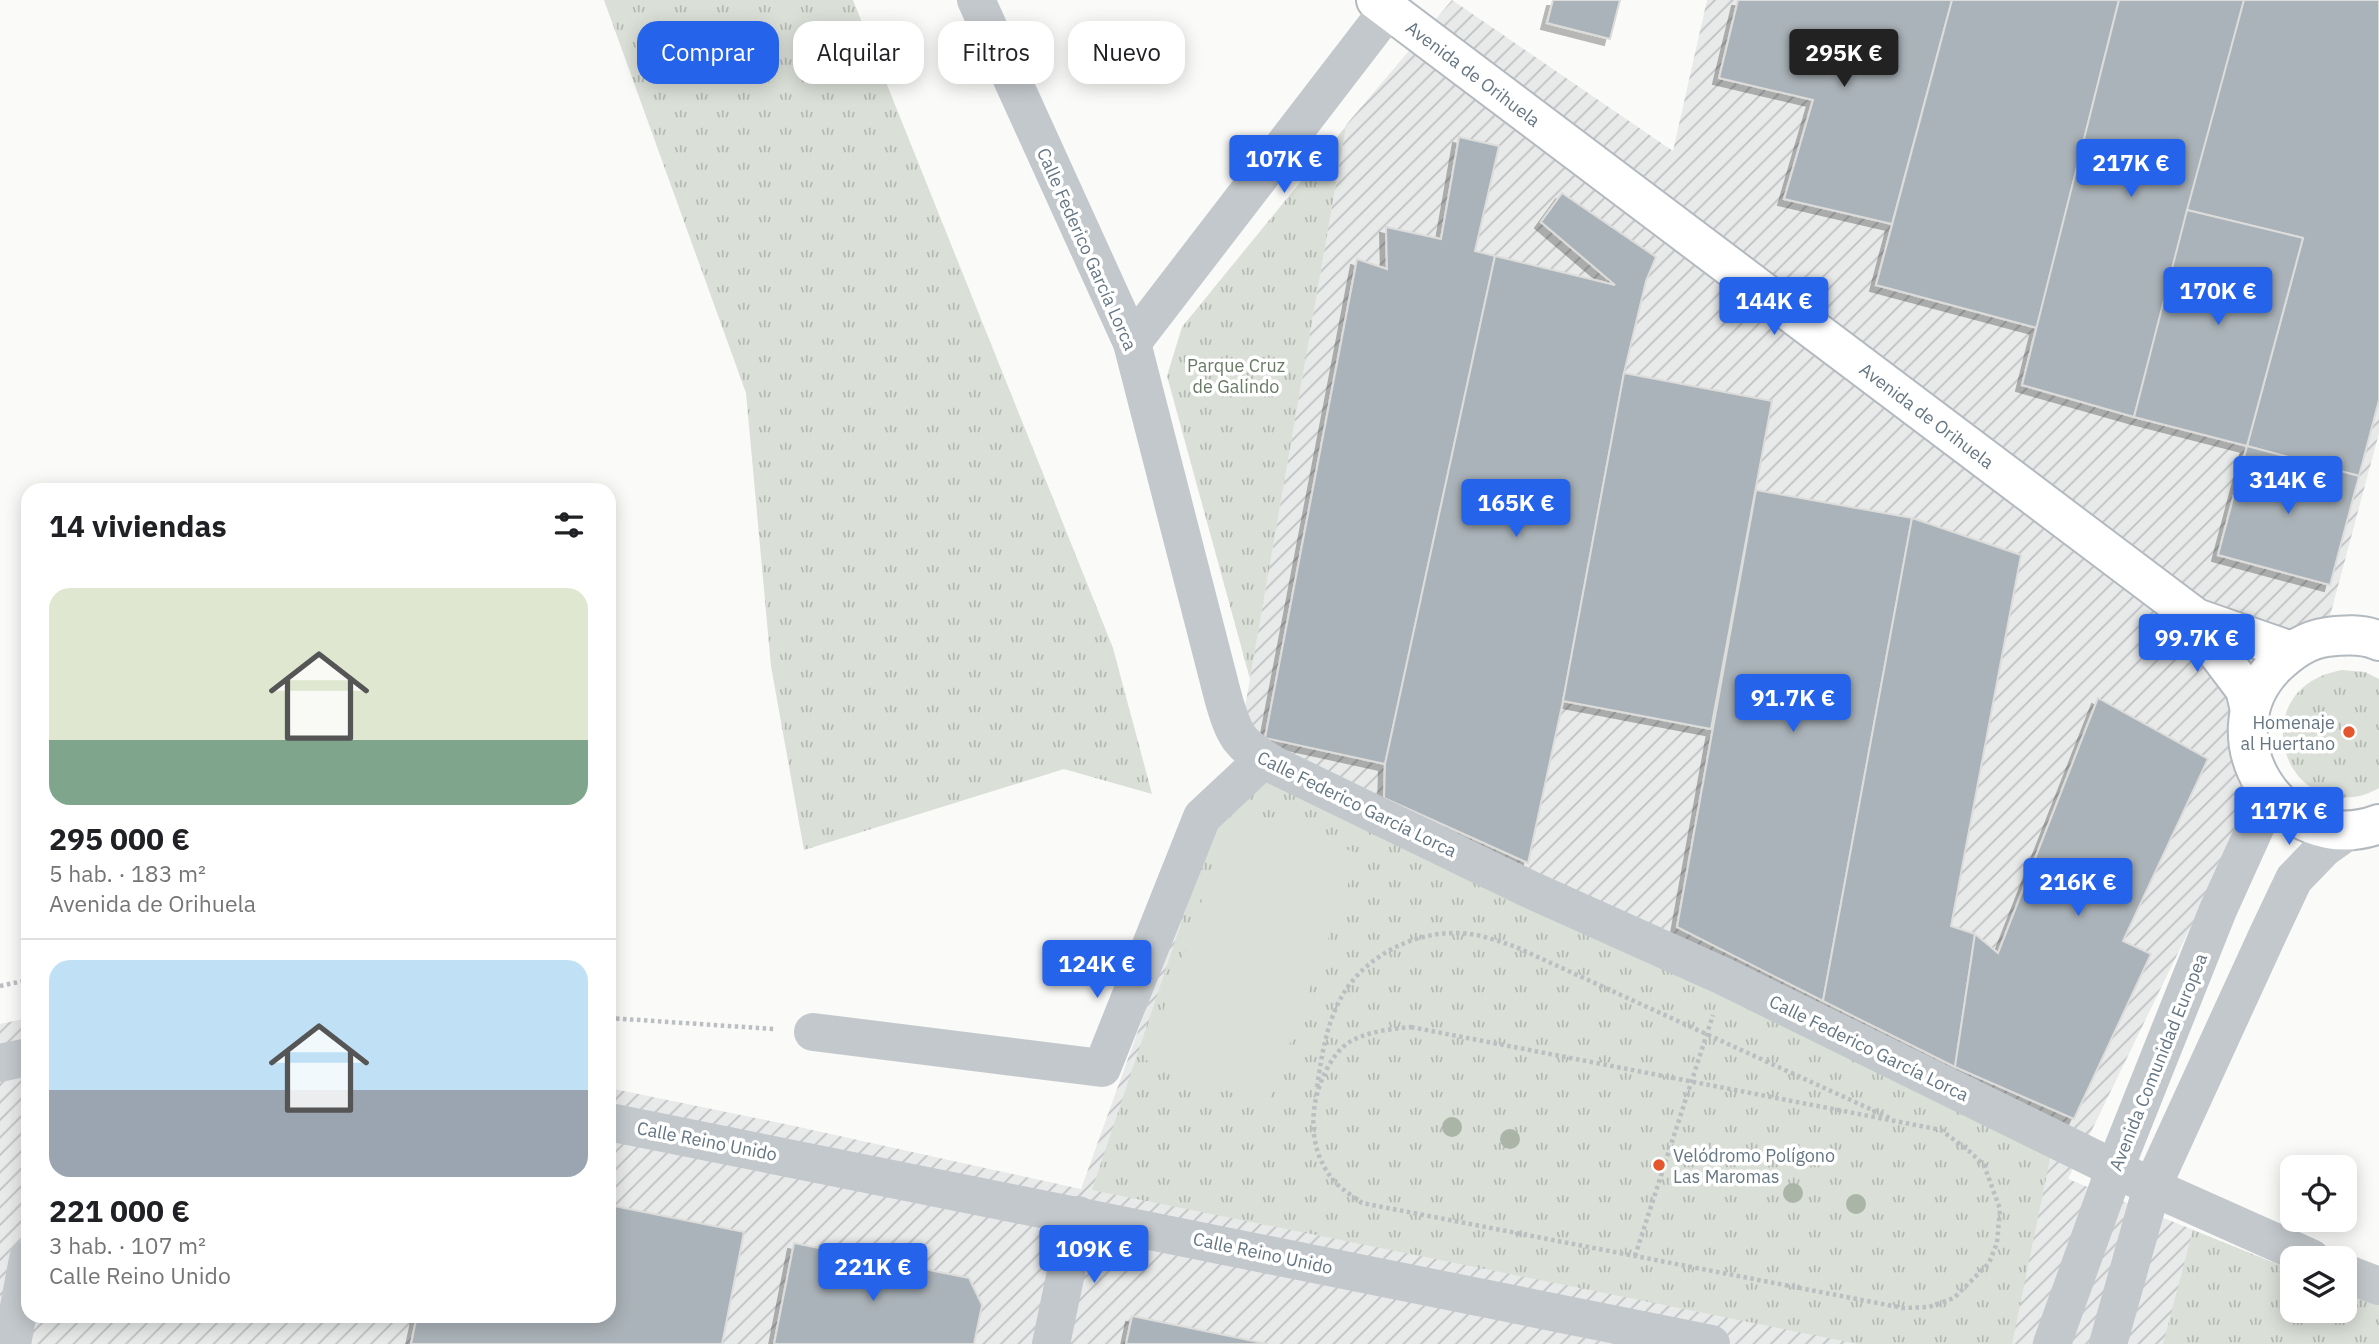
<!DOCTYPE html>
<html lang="es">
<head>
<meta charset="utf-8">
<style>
  body { margin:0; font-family:"IBM Plex Sans",sans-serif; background:#f2f2f2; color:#202124; height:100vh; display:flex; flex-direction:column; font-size:26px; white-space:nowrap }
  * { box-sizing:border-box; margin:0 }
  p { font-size:23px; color:#757577 }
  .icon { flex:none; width:38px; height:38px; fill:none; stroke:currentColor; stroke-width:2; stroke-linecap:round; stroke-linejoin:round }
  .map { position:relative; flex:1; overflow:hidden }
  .details { position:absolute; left:21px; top:483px; width:595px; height:840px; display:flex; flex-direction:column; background:#fff; border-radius:21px; box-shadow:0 4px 18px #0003 }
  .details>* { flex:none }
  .guide { position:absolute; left:637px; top:21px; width:665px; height:63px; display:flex; gap:14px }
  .fabs { position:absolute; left:2280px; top:1155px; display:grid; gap:14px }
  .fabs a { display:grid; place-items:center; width:77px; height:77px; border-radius:14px; background:#fff; box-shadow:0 4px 18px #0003; font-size:35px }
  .price { position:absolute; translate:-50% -60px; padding:0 16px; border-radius:7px; background:#2563eb; color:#fff; font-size:23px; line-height:46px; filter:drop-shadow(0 2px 4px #0008) }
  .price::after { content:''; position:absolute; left:50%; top:42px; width:21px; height:16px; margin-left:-10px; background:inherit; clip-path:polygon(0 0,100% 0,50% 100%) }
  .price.active { background:#222; color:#fff }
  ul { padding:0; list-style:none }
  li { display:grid; align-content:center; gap:14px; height:371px; padding:0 28px }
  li+li { border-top:2px solid #e0e0e0 }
  li span { display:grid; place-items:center; height:217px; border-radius:21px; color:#555 }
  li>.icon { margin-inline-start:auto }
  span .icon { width:126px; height:126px; fill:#fffc; stroke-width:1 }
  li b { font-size:30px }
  h2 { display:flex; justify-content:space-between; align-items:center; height:84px; padding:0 28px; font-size:30px }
  .tag { padding:0 24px; border-radius:21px; background:#fff; box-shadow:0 4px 18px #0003; font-size:24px; line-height:63px }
  .tag.active { background:#2563eb; color:#fff }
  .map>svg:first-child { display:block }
  .industrial { fill:url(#industrial-furrows) }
  .grass { fill:url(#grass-tufts) }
  .pitch { fill:#dadfd7 }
  .building { fill:#aab3b9; stroke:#dcdcda; stroke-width:2; filter:url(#shadow) }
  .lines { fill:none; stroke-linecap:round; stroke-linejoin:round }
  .secondary-casing { stroke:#b3babf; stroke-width:42 }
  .path { stroke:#bbbfc2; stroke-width:4.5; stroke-dasharray:3.5 3.5; stroke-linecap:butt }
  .minor { stroke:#c3c8cc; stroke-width:38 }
  .secondary { stroke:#fff; stroke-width:38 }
  .tree { fill:#aab4a7 }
  .poi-dot { fill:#e4572e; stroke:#fff; stroke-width:2.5 }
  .labels { text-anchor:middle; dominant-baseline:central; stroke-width:7; stroke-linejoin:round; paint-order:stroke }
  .street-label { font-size:18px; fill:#657683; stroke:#fff }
  .park-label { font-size:18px; fill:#687a64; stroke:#fff }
  .poi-label { font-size:18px; fill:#657683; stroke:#fff; text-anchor:end }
</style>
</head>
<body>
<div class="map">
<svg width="2379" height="1344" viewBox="0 0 2379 1344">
  <defs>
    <pattern id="industrial-furrows" width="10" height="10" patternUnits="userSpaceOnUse" patternTransform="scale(1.75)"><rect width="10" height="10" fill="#e8e9e9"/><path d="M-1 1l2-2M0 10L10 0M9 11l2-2" fill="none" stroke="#c0c1c2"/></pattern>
    <pattern id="grass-tufts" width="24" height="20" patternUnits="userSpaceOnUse" patternTransform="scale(1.75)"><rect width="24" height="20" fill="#dadfd7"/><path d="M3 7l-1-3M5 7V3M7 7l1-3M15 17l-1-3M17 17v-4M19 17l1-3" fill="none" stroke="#b4b9b4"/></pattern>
    <filter id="shadow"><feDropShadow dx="-6" dy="6" stdDeviation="0" flood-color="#0004"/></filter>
  </defs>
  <rect width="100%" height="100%" fill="#fafaf8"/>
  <path class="industrial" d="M1452 0 1673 151 1707 0H2379V433L2330 616 2278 639 2252 801 2068 1179 2292 1270V1311H2345L2379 1344H0V1024L28 1018V1316H609V1088L785 1124 1081 1189 1236 759 1346 125Z"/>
  <g class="grass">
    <path d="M604 0H853L1113 648 1152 794 1064 769 804 850 771 666 746 393Z"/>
    <path d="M1346 126 1250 679 1167 376 1182 327Z"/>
    <path d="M2342 670 2365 672 2379 679V788C2373 791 2366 795 2359 796 2278 813 2246 687 2342 670Z"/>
    <path d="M1236 759 2051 1154 2012 1344H1858L1092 1190Z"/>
    <path d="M2193 1230 2292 1270V1311H2345V1291L2379 1304V1344H2163Z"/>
  </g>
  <path class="pitch" d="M1235 806 1359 854 1267 1106 1146 1060Z"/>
  <g class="building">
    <path d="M1553 0H1620L1610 39 1547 23Z"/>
    <path d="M1738 0H1952L1892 224 1784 199 1813 100 1719 78Z"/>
    <path d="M1952 0H2119L2037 328 1876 285Z"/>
    <path d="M2119 0H2244L2134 417 2022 385Z"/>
    <path d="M2244 0H2379V400L2359 476 2247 446 2303 238 2187 210Z"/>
    <path d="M1459 137 1499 146 1475 251 1495 256 1385 764 1265 738 1357 259 1387 269 1386 227 1441 239Z"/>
    <path d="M1562 193 1656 257 1646 281 1624 373 1563 701 1528 863 1384 798 1385 764 1495 256 1615 285 1541 222Z"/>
    <path d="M2187 210 2303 238 2247 446 2134 417Z"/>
    <path d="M1624 373 1772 401 1711 729 1563 701Z"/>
    <path d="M2247 446 2359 476 2330 585 2218 555Z"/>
    <path d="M1756 490 1912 518 1823 1001 1677 927Z"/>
    <path d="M1912 518 2021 555 1951 926 1975 934 1955 1067 1823 1001Z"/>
    <path d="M2098 698 2208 759 2123 941 2151 954 2074 1119 1955 1067 1975 934 1998 953Z"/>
    <path d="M609 1205 744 1232 722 1344H411L417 1316H609Z"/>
    <path d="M794 1243 969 1278 982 1305 974 1344H774Z"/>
    <path d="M1132 1316 1268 1344H1126Z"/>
  </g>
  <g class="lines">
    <defs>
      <g id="secondary">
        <path id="s1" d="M1376 0 2196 618 2291 651"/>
        <path d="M2196 618 2214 648 2245 689 2250 710"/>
        <path d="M2379 641C2363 633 2343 635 2327 637 2306 640 2291 651 2276 665 2203 737 2284 860 2379 824"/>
      </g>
    </defs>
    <use href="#secondary" class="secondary-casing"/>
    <g class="path">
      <path d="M0 986 28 980"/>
      <path d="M609 1018 774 1029"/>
      <path d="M1411 1027 1941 1130 1969 1151 1984 1165 2000 1209 1997 1243 1989 1263 1954 1298 1929 1307 1903 1308 1362 1203C1354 1197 1344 1191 1336 1183 1309 1154 1308 1112 1323 1077 1329 1063 1339 1047 1353 1040 1371 1031 1391 1029 1411 1027Z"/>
      <path d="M1317 1087C1321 1060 1325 1033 1336 1008 1355 963 1404 934 1453 933 1474 932 1496 940 1516 947L1890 1118"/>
      <path d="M1635 1256 1713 1015"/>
    </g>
    <g class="minor">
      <path d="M976 0 1132 343 1223 697C1234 736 1238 744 1274 765L1529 889 1725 977 2152 1187 2311 1258"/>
      <path d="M1132 343 1388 10"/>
      <path d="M813 1032 1102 1068 1202 817 1264 759"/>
      <path d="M0 1063 28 1057"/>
      <path d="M609 1122 1711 1344"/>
      <path d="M2345 1273 2379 1286"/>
      <path d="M12 1344 28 1259"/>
      <path d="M1051 1344 1078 1215"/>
      <path d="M2052 1344 2115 1168 2218 910 2260 817V781"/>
      <path d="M2108 1344 2152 1187 2268 934 2294 879 2324 848 2348 831"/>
    </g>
    <use href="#secondary" class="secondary"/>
  </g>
  <g class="tree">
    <circle cx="1452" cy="1127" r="10"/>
    <circle cx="1510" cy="1139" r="10"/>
    <circle cx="1793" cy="1193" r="10"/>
    <circle cx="1856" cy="1204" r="10"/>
  </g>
  <g class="poi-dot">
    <circle cx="2349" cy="732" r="7"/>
    <circle cx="1659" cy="1165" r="7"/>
  </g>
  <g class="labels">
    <g class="street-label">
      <text stroke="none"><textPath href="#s1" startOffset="122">Avenida de Orihuela</textPath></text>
      <text transform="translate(1087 249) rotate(66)">Calle Federico García Lorca</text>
      <text stroke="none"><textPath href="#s1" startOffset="690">Avenida de Orihuela</textPath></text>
      <text transform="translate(1357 804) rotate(26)">Calle Federico García Lorca</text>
      <text transform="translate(1869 1048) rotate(26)">Calle Federico García Lorca</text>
      <text transform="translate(2158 1062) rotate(-68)">Avenida Comunidad Europea</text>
      <text transform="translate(707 1141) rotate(11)">Calle Reino Unido</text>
      <text transform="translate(1263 1253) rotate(12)">Calle Reino Unido</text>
    </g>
    <g class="park-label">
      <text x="1236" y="365">Parque Cruz<tspan x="1236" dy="21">de Galindo</tspan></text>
    </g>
    <g class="poi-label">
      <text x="2335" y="722">Homenaje<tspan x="2335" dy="21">al Huertano</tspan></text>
      <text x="1673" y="1155" text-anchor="start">Velódromo Polígono<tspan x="1673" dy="21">Las Maromas</tspan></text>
    </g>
  </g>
</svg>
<div class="fabs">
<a><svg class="icon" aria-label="locate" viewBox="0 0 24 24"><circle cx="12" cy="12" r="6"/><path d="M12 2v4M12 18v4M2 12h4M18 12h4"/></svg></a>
<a><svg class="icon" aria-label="layers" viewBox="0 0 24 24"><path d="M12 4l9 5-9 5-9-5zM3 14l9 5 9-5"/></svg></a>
</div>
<b class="price active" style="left:1844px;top:89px">295K €</b>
<b class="price" style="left:1284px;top:195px">107K €</b>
<b class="price" style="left:2131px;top:199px">217K €</b>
<b class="price" style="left:2218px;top:327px">170K €</b>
<b class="price" style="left:1774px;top:337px">144K €</b>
<b class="price" style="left:2288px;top:516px">314K €</b>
<b class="price" style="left:1516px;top:539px">165K €</b>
<b class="price" style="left:2197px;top:674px">99.7K €</b>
<b class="price" style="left:1793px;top:734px">91.7K €</b>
<b class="price" style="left:2289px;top:847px">117K €</b>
<b class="price" style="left:2078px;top:918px">216K €</b>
<b class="price" style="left:1097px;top:1000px">124K €</b>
<b class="price" style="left:1094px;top:1285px">109K €</b>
<b class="price" style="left:873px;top:1303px">221K €</b>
<div class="guide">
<a class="tag active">Comprar</a>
<a class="tag">Alquilar</a>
<a class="tag">Filtros</a>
<a class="tag">Nuevo</a>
</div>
<section class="details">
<h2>14 viviendas<svg class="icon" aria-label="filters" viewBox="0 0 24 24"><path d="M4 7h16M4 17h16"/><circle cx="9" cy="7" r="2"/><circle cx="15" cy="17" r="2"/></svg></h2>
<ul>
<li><span style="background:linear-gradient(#dfe7d0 70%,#7fa58c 0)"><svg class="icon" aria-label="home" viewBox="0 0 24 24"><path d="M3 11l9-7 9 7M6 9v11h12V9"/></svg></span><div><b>295 000 €</b><p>5 hab. · 183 m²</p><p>Avenida de Orihuela</p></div></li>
<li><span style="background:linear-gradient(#bfe0f5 60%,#9aa5b1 0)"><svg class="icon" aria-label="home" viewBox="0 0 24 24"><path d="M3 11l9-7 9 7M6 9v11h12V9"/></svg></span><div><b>221 000 €</b><p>3 hab. · 107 m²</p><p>Calle Reino Unido</p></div></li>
</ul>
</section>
</div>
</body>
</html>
